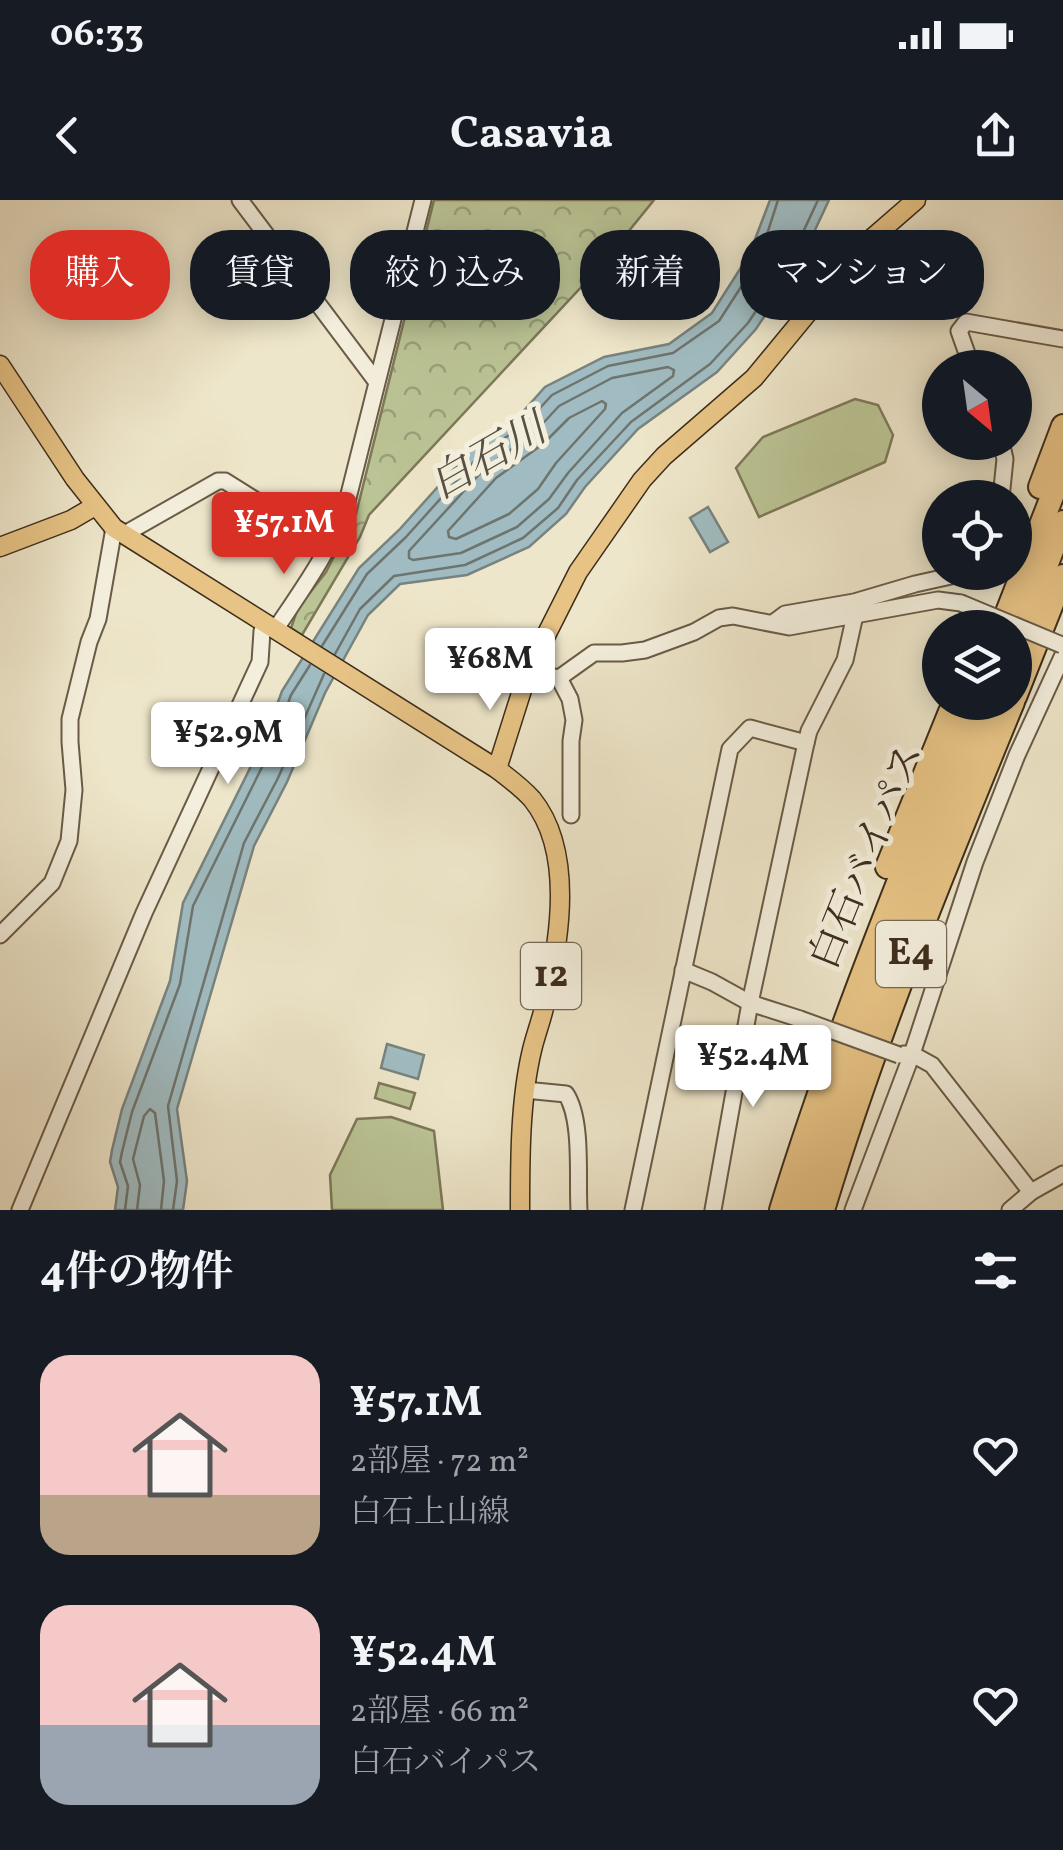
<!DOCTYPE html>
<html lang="ja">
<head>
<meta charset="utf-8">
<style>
  body { margin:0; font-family:Vollkorn,"Noto Serif JP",serif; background:#20242c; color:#f1f3f6; height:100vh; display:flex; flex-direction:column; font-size:38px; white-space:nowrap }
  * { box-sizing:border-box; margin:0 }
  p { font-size:32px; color:#9ea1a6 }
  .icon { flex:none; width:55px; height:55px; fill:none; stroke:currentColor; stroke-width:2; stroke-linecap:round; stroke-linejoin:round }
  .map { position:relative; height:1010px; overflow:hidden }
  .drawer { display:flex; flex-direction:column; background:#171b24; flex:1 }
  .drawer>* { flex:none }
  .hud { position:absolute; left:30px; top:30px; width:1005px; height:90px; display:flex; gap:20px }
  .needle { width:65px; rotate:151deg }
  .controls { position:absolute; left:922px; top:150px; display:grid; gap:20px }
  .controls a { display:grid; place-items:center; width:110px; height:110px; border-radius:50%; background:#171b24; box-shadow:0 5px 25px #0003; font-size:50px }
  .price { position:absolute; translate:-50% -85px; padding:0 22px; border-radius:10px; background:#fff; color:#222; font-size:32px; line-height:65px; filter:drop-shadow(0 2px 5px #0008) }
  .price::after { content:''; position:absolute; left:50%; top:60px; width:30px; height:22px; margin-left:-15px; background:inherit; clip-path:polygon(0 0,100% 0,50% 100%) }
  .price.current { background:#d93025; color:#fff }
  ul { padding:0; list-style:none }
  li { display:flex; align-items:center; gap:30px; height:250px; padding:0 40px }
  li span { display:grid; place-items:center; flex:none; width:280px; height:200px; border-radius:30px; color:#555 }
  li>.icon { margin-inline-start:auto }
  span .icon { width:120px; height:120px; fill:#fffc; stroke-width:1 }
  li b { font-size:42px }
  h2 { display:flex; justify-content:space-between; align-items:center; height:120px; padding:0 40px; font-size:42px }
  .tag { padding:0 35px; border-radius:40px; background:#171b24; box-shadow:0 5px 25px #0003; font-size:35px; line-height:90px }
  .tag.current { background:#d93025; color:#fff }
  .status { display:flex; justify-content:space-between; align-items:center; height:70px; padding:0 50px; background:#171b24; direction:ltr }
  .status svg { height:28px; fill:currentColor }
  header { display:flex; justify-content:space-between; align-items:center; height:130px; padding:0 40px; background:#171b24; font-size:45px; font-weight:700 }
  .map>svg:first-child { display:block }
  .park { fill:url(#park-crowns); stroke:#7c7858; stroke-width:2.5 }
  .pitch { fill:#bbc495; stroke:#7c7858; stroke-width:2.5 }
  .water { fill:#a0bcc2; stroke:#78837f; stroke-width:2.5 }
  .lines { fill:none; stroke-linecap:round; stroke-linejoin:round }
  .shore { stroke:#6e746e; stroke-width:2.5 }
  .minor-casing { stroke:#695b47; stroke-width:19 }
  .major-casing { stroke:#3d2d1b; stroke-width:21 }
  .highway-casing { stroke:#3d2d1b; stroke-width:26 }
  .minor { stroke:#f4efdd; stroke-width:15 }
  .major { stroke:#e7c385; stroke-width:18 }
  .highway { stroke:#e7c385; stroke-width:22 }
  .minor-bridge-casing { stroke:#695b47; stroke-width:19; stroke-linecap:butt }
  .minor-bridge { stroke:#f4efdd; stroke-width:15 }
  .labels { text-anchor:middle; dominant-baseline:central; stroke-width:10; stroke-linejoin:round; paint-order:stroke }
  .shield { fill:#f4efdd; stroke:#746755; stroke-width:2.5 }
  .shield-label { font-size:38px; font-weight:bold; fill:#3d2d1b }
  .street-label { font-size:40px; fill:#3d2d1b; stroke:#f4efdd }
  .water-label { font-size:42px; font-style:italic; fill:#565145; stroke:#f4efdd }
</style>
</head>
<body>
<div class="status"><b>06:33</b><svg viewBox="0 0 49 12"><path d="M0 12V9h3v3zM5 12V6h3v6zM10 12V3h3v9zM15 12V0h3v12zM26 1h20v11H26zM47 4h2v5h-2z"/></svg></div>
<header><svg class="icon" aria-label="back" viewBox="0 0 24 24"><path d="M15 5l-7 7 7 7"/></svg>Casavia<svg class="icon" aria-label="share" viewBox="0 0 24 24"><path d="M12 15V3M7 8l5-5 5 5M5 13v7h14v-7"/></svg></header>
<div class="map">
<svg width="1063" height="1010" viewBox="0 0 1063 1010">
  <defs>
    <pattern id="park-crowns" width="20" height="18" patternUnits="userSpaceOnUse" patternTransform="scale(2.5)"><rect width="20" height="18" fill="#bbc495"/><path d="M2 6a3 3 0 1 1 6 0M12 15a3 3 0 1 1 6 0" fill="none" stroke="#99a079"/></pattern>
  </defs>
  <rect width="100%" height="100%" fill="#eee6ca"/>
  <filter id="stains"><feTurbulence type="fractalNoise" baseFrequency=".002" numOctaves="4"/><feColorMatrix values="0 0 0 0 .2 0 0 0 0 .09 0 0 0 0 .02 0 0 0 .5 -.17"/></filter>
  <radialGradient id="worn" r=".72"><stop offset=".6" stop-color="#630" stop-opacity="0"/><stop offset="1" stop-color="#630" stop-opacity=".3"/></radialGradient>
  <path class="park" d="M434 0H654L598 69 369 315 360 337 302 435 291 428 298 408 326 372 356 314Z"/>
  <g class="pitch">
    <path d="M855 199 878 205 893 235 885 262 759 317 736 268 763 237Z"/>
    <path d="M379 883 415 893 410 909 375 898Z"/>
    <path d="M391 917 434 931 443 1010H332L330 975 357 919Z"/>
  </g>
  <g class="water">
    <path d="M770 0H829L800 62 756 129 717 172 638 229 585 287 566 314 529 347 467 375 400 384 368 415 325 493 287 582 254 646 177 909 187 981 183 1010H115L118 987 110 962 112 950 122 909 170 781 183 703 264 540 282 491 359 368 399 330 471 250 520 215 545 187 604 157 669 144 712 113 749 55Z"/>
    <path d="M708 307 728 342 710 352 690 318Z"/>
    <path d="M387 844 424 855 418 879 381 868Z"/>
  </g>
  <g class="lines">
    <g class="shore">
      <path d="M668 167 674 170 673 176 622 213 568 273 549 299 517 327 461 353 413 360 409 358V351L486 267 534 233 559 206 612 178Z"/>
      <path d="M602 201 606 204 605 209 556 263 538 289 509 314 456 339 449 337 448 331 496 278 543 244 569 218Z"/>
      <path d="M322 446 367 374 406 337 478 257 526 223 552 195 608 166 673 153 719 121 759 59 778 0"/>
      <path d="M335 454 360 409 394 376 465 365 523 338 558 308 577 280 631 222 710 164 748 123 791 58 818 0"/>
      <path d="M125 1010 128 986 120 962 122 952 132 912 180 784 193 706 273 545 291 495 310 465"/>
      <path d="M137 1010 140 985 133 959 144 916 150 909 155 913 164 981 161 1010"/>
      <path d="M173 1010 177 981 168 906 244 643 278 578 324 474"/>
    </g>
    <defs>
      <g id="minor">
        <path d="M240 0 376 181"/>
        <path d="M972 168 959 131 966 122 1063 139"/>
        <path d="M1001 242 1005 259 1001 298"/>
        <path d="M123 335 218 281H225L328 346"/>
        <path d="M773 423 785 414 854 402 915 384 969 372"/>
        <path d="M275 430C301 391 328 354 345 310L423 0"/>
        <path d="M528 471 559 478 570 499 574 520 571 541V615"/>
        <path d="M559 478 594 453H622L645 450 694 432 719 418 733 416 789 427 938 400 961 403"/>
        <path d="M0 735 52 683 69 641 74 590 70 542V519L89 442 98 419 114 328"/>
        <path d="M683 770 712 782 750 803 800 819"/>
        <path d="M903 854H912L932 865 1031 992"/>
        <path d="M525 890 566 894C583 920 577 978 579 1010"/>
        <path d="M20 1010 144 713 260 462 262 431 266 425"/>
        <path d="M633 1010 730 549 750 528 806 543"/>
        <path d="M713 1010 750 803 806 543 809 531 845 460 855 415"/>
        <path d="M853 1010 912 854 975 662 1017 555 1063 455"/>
        <path d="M1010 1010 1031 992 1063 974"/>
      </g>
      <g id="major">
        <path d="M0 165 75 279 114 328 497 569C509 578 522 588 532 599 574 651 560 738 546 799 543 816 536 833 532 850 520 900 520 959 520 1010"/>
        <path d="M0 347 71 320 95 306"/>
        <path d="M497 569 528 471 578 372 642 280 664 256 754 178 862 47 916 0"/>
      </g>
      <g id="highway">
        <path d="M1040 287 1063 226"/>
        <path d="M1001 428 1063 268"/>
        <path d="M1015 447 1063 322"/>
        <path d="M1015 497 1063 376"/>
        <path d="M887 667 950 512"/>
        <path d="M781 1010C834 837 903 670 970 502"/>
        <path d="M803 1010C853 837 926 670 993 502"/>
        <path d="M823 1010C875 837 944 670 1013 502"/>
      </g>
    </defs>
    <use href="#minor" class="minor-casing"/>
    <use href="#major" class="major-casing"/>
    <use href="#highway" class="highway-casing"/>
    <use href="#minor" class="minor"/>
    <use href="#major" class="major"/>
    <use href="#highway" class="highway"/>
    <defs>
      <g id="minor-bridge">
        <path d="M961 403 1062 445"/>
        <path d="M800 819 899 855"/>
      </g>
    </defs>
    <use href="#minor-bridge" class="minor-bridge-casing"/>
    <use href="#minor-bridge" class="minor-bridge"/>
  </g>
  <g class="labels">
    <g class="shield">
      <rect x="876" y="721" width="70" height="66" rx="8"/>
      <rect x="521" y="743" width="60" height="66" rx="8"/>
    </g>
    <g class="shield-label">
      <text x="911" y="754">E4</text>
      <text x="551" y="776">12</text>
    </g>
    <g class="street-label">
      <text transform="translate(869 657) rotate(-68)">白石バイパス</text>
    </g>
    <g class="water-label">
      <text transform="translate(489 259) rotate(-30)">白石川</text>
    </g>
  </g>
  <rect width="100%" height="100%" filter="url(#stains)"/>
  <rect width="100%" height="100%" fill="url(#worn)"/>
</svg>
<div class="controls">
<a><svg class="needle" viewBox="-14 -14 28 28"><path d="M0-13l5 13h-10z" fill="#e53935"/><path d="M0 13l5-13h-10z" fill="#9ea1a6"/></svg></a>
<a><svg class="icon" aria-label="locate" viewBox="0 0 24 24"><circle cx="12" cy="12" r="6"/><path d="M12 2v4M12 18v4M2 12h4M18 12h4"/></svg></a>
<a><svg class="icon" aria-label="layers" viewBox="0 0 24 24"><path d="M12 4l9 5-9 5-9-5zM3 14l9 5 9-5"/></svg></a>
</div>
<b class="price current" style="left:284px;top:377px">¥57.1M</b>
<b class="price" style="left:490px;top:513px">¥68M</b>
<b class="price" style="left:228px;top:587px">¥52.9M</b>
<b class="price" style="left:753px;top:910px">¥52.4M</b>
<div class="hud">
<a class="tag current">購入</a>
<a class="tag">賃貸</a>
<a class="tag">絞り込み</a>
<a class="tag">新着</a>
<a class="tag">マンション</a>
</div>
</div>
<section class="drawer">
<h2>4件の物件<svg class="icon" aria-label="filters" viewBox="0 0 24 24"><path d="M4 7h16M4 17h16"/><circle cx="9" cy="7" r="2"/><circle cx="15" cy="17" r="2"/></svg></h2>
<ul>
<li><span style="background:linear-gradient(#f6c9c9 70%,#b9a48a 0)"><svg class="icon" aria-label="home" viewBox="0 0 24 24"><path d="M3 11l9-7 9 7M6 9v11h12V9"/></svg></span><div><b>¥57.1M</b><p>2部屋 · 72 m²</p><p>白石上山線</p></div><svg class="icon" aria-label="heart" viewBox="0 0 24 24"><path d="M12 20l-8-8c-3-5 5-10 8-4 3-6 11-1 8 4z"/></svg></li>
<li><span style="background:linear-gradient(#f6c9c9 60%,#9aa5b1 0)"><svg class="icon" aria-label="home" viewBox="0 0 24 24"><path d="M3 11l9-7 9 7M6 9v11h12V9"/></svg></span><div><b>¥52.4M</b><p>2部屋 · 66 m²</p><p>白石バイパス</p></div><svg class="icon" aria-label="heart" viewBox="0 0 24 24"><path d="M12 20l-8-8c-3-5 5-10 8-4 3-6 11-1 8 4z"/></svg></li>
</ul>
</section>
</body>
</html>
